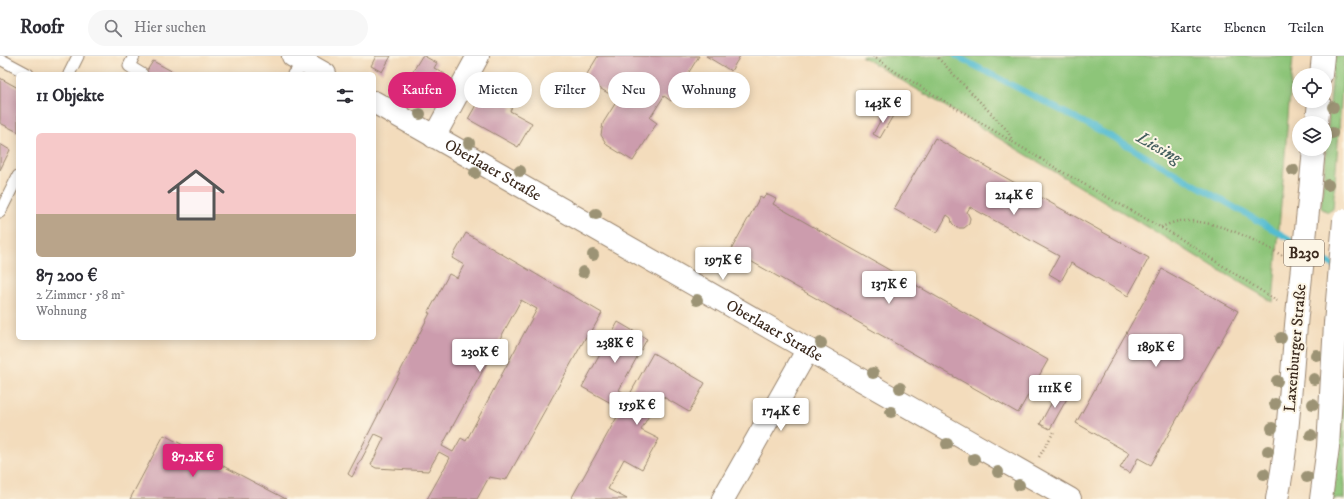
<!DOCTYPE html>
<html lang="de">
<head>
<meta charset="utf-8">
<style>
  body { margin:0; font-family:"IM FELL DW Pica",serif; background:#f7f7f7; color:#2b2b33; height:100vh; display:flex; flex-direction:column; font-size:15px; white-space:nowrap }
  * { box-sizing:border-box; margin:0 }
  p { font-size:13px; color:#7c7c81 }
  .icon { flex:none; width:22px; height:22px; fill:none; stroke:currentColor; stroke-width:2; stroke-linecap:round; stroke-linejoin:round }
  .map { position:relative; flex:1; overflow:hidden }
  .details { position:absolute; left:16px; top:16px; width:360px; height:268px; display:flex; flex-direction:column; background:#fff; border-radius:6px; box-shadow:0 2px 10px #0003 }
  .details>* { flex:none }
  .banner { position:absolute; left:388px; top:16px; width:380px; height:36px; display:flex; gap:8px }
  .buttons { position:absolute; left:1292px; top:12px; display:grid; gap:8px }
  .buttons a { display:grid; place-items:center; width:40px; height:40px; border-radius:50%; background:#fff; box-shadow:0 2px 10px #0003; font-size:20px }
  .price { position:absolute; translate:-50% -34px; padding:0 9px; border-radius:4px; background:#fff; color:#222; font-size:13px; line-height:26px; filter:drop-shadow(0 1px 2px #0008) }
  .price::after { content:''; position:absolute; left:50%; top:24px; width:12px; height:9px; margin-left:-6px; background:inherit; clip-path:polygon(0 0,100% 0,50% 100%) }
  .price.selected { background:#db2777; color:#fff }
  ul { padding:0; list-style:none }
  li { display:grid; align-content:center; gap:8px; height:212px; padding:0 20px }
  li span { display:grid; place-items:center; height:124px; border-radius:6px; color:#555 }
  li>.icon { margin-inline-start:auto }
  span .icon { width:72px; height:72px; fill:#fffc; stroke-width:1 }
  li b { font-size:17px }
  h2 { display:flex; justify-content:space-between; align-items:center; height:48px; padding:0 20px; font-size:17px }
  .tag { padding:0 14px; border-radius:18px; background:#fff; box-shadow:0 2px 10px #0003; font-size:14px; line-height:36px }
  .tag.selected { background:#db2777; color:#fff }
  header { display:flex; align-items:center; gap:24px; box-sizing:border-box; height:56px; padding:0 20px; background:#fff; border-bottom:1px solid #e1e1e2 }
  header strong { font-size:19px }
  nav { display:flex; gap:22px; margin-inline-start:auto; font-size:14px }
  .search { width:280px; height:36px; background:#f7f7f7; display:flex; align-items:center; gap:10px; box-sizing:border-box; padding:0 14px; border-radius:22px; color:#7c7c81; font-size:15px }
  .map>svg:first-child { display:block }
  .green { fill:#8dc579; stroke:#64784c }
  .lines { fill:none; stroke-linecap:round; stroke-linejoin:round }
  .stream { stroke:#53bcd1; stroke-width:6 }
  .building { fill:#cc9cad; fill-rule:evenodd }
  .service-casing { stroke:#97836d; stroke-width:13 }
  .minor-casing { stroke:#97836d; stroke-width:24 }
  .secondary-casing { stroke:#97836d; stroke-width:24 }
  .primary-casing { stroke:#97836d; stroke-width:24 }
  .path { stroke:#97836d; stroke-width:2.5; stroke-dasharray:1 3; stroke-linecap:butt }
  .service { stroke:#fff; stroke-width:11 }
  .minor { stroke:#fff; stroke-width:22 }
  .secondary { stroke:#fff; stroke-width:22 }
  .primary { stroke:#fff; stroke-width:22 }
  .primary-bridge-casing { stroke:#97836d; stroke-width:24; stroke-linecap:butt }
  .primary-bridge { stroke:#fff; stroke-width:22 }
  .tree { fill:#9c9374 }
  .labels { text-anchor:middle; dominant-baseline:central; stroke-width:4; stroke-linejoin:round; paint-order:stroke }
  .shield { fill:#fcf5e5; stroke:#75675a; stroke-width:1 }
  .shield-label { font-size:15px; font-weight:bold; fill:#3b2a1e }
  .street-label { font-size:16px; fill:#3b2a1e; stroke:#fcf5e5 }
  .water-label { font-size:17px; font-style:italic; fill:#435d5d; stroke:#fcf5e5 }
</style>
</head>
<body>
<header>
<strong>Roofr</strong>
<div class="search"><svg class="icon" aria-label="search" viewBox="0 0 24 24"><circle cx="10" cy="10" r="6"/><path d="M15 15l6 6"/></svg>Hier suchen</div>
<nav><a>Karte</a><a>Ebenen</a><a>Teilen</a></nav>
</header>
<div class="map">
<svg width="1344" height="443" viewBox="0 0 1344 443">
  <rect width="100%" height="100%" fill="#fcf5e5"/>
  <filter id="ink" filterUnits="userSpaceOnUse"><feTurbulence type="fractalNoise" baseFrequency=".025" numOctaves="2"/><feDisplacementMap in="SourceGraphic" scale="8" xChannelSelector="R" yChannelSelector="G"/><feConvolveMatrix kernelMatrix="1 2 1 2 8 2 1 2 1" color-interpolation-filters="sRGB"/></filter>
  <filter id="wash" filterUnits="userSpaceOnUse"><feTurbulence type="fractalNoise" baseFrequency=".012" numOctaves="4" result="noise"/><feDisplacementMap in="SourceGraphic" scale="16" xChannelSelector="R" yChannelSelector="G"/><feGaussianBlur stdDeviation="0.9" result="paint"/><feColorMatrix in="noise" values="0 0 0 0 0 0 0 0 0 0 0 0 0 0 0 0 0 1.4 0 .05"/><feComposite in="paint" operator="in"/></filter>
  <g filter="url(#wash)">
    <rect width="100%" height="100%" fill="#f3dcbc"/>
    <g class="green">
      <path d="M861 0H1293L1273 246Z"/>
      <path d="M1334 0H1344V6L1333 153 1328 156 1321 152Z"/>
      <path d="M1344 338V443H1331L1343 341Z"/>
    </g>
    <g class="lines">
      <g class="stream">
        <path d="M956 0 1114 82 1300 189"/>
        <path d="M1308 194 1336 211"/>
      </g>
    </g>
    <g id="blocks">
      <g class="building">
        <path d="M376 0H391L382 16 371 10Z"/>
        <path d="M422 0H424L437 7 434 12 445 18 430 45 404 30Z"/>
        <path d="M598 0H699L671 45 664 40 650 62 657 67 633 105 607 89 601 79 603 67 618 43 584 23Z"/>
        <path d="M706 0H740L731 15Z"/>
        <path d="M153 5 177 18H145Z"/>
        <path d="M0 22 18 32V76L0 67Z"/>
        <path d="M484 35 512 51 510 55 532 67 518 91 468 63Z"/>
        <path d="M886 54 894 58 880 82 873 78Z"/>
        <path d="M935 82 1149 202 1128 240 1071 207 1061 225 1049 218 1059 200 970 151 967 156 970 162 969 168 964 172H957L952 167 951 162 947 159 937 177 894 153Z"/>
        <path d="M0 88 10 94 0 114Z"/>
        <path d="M766 138 776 143 773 148 1048 304 1018 357 731 194 760 141 763 143Z"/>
        <path d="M466 177 602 257 589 280 587 279 506 424 489 421 477 443H427L450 402 439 396 428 415 376 412 371 409 384 382 375 378 352 421 348 418 430 257H428L449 218 457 222 464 209 452 202ZM521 244 537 253 466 385 461 382 453 396 442 390Z"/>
        <path d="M1162 213 1238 255 1151 409 1138 402 1130 417 1120 412 1129 397 1076 367Z"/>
        <path d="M618 266 647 283 619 334 626 338 622 345 614 341 611 347 582 331Z"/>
        <path d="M653 297 705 327 689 356 660 339 641 374 659 383 642 413 624 403 608 433 627 443H571Z"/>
        <path d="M1059 333 1069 339 1050 373 1040 368Z"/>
        <path d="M164 379 286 443H130Z"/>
      </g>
    </g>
  </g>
  <g filter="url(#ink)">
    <use href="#blocks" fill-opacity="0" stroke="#97836d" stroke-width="1"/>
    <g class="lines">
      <defs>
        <g id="service">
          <path d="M134 0 129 10 142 18"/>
          <path d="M0 3 28 18"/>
          <path d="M69 18 78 0"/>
          <path d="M293 18 308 8"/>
          <path d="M0 156 18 120"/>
        </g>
        <g id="minor">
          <path d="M434 81 478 0"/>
          <path d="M723 443 808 293"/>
        </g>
        <g id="secondary">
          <path d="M293 0 325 18"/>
          <path id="s1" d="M374 46 1070 443"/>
        </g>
        <g id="primary">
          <path d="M1321 19 1323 0"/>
          <path d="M1317 67 1319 45"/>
          <path d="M1309 145 1314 93"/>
          <path d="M1277 443C1290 379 1291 314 1298 249"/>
          <path d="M1321 443 1328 391 1335 268"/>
        </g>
      </defs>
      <use href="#service" class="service-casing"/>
      <use href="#minor" class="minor-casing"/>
      <use href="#secondary" class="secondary-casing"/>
      <use href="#primary" class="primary-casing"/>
      <g class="path">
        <path d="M873 0 896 16 1066 118 1178 181 1277 245"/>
        <path d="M938 2 1007 74 1012 84"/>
        <path d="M1161 171C1167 169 1175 165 1182 165 1218 164 1253 183 1283 200"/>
        <path d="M1039 401 1055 374"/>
      </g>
      <use href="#service" class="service"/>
      <use href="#minor" class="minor"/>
      <use href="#secondary" class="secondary"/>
      <use href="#primary" class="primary"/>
      <defs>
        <g id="primary-bridge">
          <path d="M1298 249 1309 145"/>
          <path d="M1335 268 1344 164"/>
        </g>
      </defs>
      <use href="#primary-bridge" class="primary-bridge-casing"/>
      <use href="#primary-bridge" class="primary-bridge"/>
    </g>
    <g class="tree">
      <circle cx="1333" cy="51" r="6"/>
      <circle cx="420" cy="58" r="6"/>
      <circle cx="1332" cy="77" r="6"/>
      <circle cx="469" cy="87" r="6"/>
      <circle cx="1293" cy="114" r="6"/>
      <circle cx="520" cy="115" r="6"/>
      <circle cx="475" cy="117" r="6"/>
      <circle cx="1328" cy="129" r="6"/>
      <circle cx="596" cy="158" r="6"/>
      <circle cx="593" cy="199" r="6"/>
      <circle cx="583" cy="216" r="6"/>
      <circle cx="697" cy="244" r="6"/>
      <circle cx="1281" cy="282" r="6"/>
      <circle cx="821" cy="287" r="6"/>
      <circle cx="1316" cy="299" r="6"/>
      <circle cx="873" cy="317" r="6"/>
      <circle cx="1314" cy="323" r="6"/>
      <circle cx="1277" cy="325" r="6"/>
      <circle cx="900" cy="332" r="6"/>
      <circle cx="1275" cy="348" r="6"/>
      <circle cx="1313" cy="348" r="6"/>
      <circle cx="891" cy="356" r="6"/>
      <circle cx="1272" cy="372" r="6"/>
      <circle cx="1311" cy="379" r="6"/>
      <circle cx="947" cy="388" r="6"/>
      <circle cx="1268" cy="395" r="6"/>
      <circle cx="974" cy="403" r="6"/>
      <circle cx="998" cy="416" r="6"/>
      <circle cx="1264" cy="418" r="6"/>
      <circle cx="1307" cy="421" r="6"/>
      <circle cx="1019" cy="429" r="6"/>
    </g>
  </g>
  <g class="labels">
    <rect class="shield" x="1284" y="184" width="40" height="26" rx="3"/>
    <g class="shield-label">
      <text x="1304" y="197">B230</text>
    </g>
    <g class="street-label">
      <text stroke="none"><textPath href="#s1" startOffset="137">Oberlaaer Straße</textPath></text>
      <text stroke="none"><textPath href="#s1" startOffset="461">Oberlaaer Straße</textPath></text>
      <text transform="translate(1295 292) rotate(-85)">Laxenburger Straße</text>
    </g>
    <g class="water-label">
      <text transform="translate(1159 92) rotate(30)">Liesing</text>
    </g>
  </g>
</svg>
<div class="buttons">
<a><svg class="icon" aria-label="locate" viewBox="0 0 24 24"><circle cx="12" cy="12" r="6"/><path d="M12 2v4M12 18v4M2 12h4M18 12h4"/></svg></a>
<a><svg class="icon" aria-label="layers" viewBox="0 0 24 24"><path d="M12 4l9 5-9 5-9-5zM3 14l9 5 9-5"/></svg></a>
</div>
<b class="price" style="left:883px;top:68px">143K €</b>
<b class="price" style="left:1014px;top:160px">214K €</b>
<b class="price" style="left:723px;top:225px">197K €</b>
<b class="price" style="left:889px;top:249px">137K €</b>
<b class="price" style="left:615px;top:308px">238K €</b>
<b class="price" style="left:1156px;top:312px">189K €</b>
<b class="price" style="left:480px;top:317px">230K €</b>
<b class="price" style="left:1055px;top:353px">111K €</b>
<b class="price" style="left:637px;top:370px">159K €</b>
<b class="price" style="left:781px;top:376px">174K €</b>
<b class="price selected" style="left:193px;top:422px">87.2K €</b>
<div class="banner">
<a class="tag selected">Kaufen</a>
<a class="tag">Mieten</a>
<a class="tag">Filter</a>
<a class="tag">Neu</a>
<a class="tag">Wohnung</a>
</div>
<section class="details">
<h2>11 Objekte<svg class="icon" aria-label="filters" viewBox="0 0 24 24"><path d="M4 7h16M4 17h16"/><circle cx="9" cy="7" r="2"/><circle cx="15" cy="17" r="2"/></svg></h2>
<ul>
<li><span style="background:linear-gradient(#f6c9c9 65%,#b9a48a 0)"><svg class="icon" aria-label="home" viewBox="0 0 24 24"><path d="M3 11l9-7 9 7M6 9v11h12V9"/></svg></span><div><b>87 200 €</b><p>2 Zimmer · 58 m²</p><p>Wohnung</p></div></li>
</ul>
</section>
</div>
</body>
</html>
